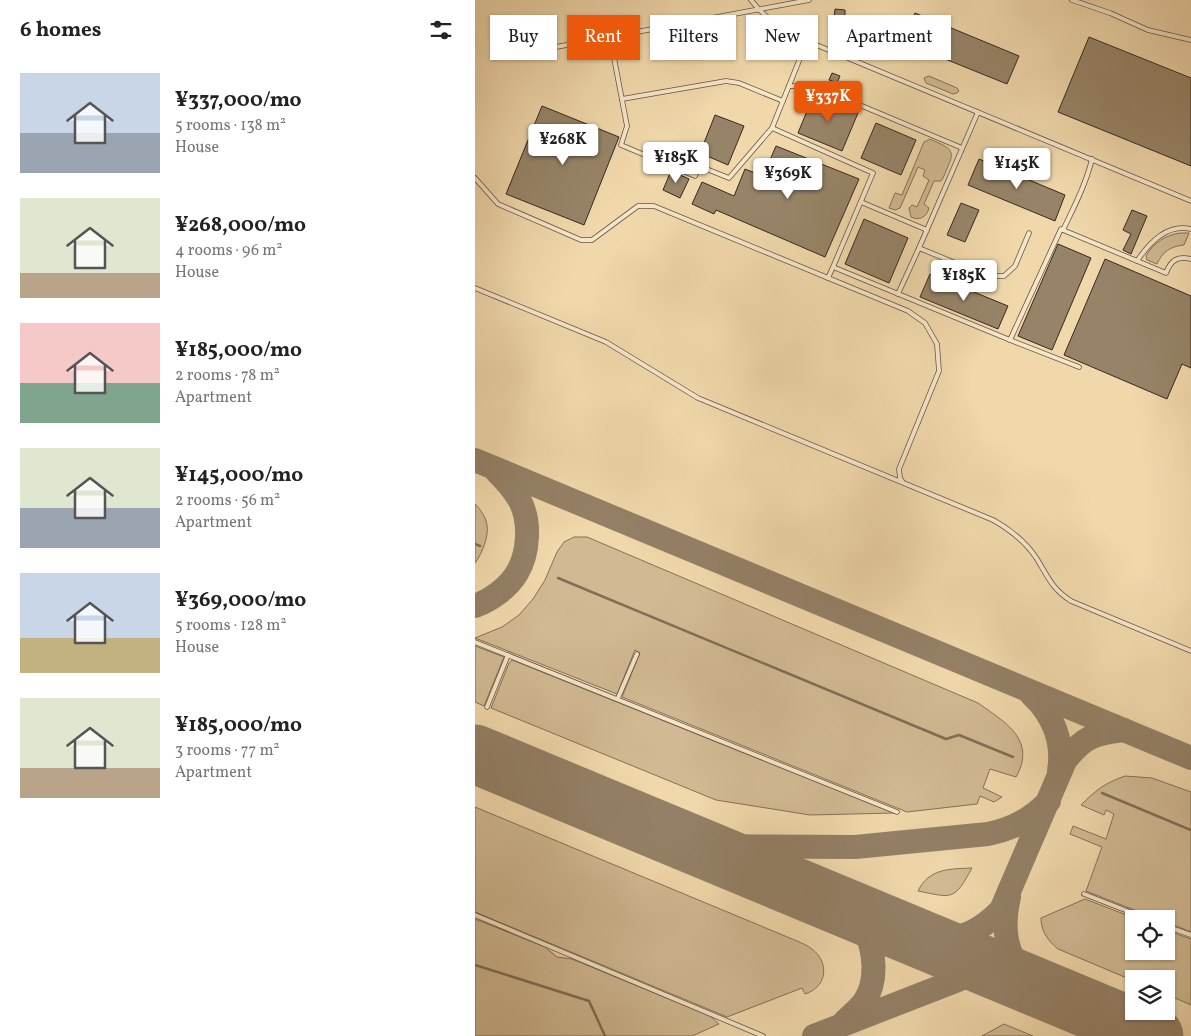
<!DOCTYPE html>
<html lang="en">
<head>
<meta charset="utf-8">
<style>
  body { margin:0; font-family:Vollkorn,serif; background:#f2f2f2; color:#222; height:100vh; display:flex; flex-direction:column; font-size:19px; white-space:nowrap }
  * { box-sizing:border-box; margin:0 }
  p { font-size:16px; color:#767676 }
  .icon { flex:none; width:28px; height:28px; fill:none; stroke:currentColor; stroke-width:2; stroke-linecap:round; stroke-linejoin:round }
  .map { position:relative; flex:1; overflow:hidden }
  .details { display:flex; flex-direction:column; background:#fff; width:475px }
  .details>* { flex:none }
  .banner { position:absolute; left:15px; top:15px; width:475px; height:45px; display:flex; gap:10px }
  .buttons { position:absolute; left:650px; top:910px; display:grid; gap:10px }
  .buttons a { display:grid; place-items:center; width:50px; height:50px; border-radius:0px; background:#fff; box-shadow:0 1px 4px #0004; font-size:25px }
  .price { position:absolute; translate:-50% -42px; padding:0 11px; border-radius:5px; background:#fff; color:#222; font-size:16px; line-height:32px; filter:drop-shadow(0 1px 2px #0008) }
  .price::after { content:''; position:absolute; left:50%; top:30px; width:15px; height:11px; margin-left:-8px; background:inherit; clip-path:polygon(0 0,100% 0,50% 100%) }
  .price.on { background:#ea580c; color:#fff }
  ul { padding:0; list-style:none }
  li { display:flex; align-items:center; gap:15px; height:125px; padding:0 20px }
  li span { display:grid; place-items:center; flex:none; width:140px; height:100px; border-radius:0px; color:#555 }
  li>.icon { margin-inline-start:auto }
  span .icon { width:60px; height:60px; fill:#fffc; stroke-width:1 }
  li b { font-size:21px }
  h2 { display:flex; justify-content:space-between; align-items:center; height:60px; padding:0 20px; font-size:21px }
  .chip { padding:0 18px; border-radius:0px; background:#fff; box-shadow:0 1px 4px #0004; font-size:18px; line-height:45px }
  .chip.on { background:#ea580c; color:#fff }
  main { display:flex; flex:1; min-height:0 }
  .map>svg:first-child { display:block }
  .green { fill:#d1ba93; stroke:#84715a }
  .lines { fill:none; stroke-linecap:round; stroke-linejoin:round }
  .stream { stroke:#806e57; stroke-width:2.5 }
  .taxiway { stroke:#948066; stroke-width:24 }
  .runway { stroke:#948066; stroke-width:59 }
  .building { fill:#978468; stroke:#372820 }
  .service-casing { stroke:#655443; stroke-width:5.5 }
  .service { stroke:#f5e6c8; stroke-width:4 }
</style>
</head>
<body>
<main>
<section class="details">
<h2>6 homes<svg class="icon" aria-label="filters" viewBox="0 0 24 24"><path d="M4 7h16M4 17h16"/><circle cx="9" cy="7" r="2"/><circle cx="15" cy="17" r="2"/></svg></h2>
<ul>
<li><span style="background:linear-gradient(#c9d6e8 60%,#9aa5b1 0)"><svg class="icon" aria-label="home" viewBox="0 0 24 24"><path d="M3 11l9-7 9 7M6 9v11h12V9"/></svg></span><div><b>¥337,000/mo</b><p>5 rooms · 138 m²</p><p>House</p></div></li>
<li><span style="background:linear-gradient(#dfe7d0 75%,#b9a48a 0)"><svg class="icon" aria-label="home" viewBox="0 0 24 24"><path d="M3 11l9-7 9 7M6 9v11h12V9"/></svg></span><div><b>¥268,000/mo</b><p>4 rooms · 96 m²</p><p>House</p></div></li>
<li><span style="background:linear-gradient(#f6c9c9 60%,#7fa58c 0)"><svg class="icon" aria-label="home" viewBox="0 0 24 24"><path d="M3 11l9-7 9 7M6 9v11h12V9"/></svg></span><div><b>¥185,000/mo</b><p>2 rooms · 78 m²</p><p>Apartment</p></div></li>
<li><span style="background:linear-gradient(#dfe7d0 60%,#9aa5b1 0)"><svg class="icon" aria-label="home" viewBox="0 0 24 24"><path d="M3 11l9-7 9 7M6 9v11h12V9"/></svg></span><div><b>¥145,000/mo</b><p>2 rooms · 56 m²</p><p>Apartment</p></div></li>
<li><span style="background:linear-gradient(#c9d6e8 65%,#c2b280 0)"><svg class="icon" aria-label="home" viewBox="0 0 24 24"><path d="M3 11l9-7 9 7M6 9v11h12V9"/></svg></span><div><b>¥369,000/mo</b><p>5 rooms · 128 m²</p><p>House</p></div></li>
<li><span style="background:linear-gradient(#dfe7d0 70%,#b9a48a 0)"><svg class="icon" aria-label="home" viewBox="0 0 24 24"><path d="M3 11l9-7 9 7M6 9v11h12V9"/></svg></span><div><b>¥185,000/mo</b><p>3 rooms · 77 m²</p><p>Apartment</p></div></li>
</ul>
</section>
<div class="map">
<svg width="716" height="1036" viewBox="0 0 716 1036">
  <rect width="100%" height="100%" fill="#f0d8ab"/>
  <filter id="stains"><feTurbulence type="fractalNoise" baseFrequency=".004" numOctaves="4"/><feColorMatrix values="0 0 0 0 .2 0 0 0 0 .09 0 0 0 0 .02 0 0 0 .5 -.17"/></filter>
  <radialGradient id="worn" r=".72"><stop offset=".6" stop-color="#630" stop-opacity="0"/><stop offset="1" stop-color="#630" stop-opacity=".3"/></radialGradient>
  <g class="green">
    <path d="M454 76 482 88 484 91 482 93 478 94 451 83 449 78Z"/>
    <path d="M455 139C483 151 479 152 468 178L466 181H459L449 204 454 208C452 217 444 221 436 217L434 208 437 205 442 207 454 180 448 176 450 170 443 167 425 208 420 210 414 208 420 193 427 195 449 142Z"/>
    <path d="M705 233H714L709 245C696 246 687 252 682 264L672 260 671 256C678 243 691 235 705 233Z"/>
    <path d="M0 504C5 509 11 517 12 525 14 536 7 554 0 563Z"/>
    <path d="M99 537H112L503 703C530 722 562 740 541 777L515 769 508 788 527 797 519 802 505 796 502 804 432 812 147 697 165 653 160 650 142 694 0 638 27 627 44 615 58 599 70 580 82 552 89 542Z"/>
    <path d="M0 646 29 657 9 706 0 702Z"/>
    <path d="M37 660 419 813 335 815 241 800 16 708 34 663Z"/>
    <path d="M650 776 677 778 716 792V932L691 922V919H682L611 891 627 847 595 834 598 826 631 839 639 814 631 810 629 815 606 805C621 790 630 783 650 776Z"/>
    <path d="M0 807 322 941C327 943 333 946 337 949 355 963 352 987 330 994L327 988 252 1017 0 912Z"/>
    <path d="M497 868C479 901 478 898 443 891 454 868 475 869 497 868Z"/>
    <path d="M610 899 662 919H659V951H691V930L716 939V1005L691 994V979H659V981L583 949C573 941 566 931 566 918Z"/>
    <path d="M0 919 70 947 82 957 97 959 235 1016 244 1024 217 1036H0Z"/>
    <path d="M529 1024 558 1036H507Z"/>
  </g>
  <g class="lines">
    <g class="stream">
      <path d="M0 544 5 546"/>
      <path d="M83 578 471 739 484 735 538 757"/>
      <path d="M627 793 716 830"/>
      <path d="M0 965 114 1001 130 1036"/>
    </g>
    <g class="taxiway">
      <path d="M0 460 716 758"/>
      <path d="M0 606C16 600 33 588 42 573 54 553 56 520 44 499 38 489 30 480 22 472"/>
      <path d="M556 694C578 714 589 742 584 771"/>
      <path d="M221 846 380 847 513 834C538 829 556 819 574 801"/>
      <path d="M534 897C526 933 532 950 549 982"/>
      <path d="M457 944C489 936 502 934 526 910L590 761C608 737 620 733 649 730"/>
      <path d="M370 1021C376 1015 384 1009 389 1002 403 982 400 951 390 930 387 923 381 917 377 911"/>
      <path d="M339 1036 488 978 521 970"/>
    </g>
    <path class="runway" d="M0 754 679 1036"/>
  </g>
  <g class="building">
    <path d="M360 9 370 10V18L389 20 387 33 368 30V38L357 37Z"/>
    <path d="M440 13 544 56 532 84 428 42Z"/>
    <path d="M614 37 716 78V166L583 112Z"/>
    <path d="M399 43 407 47 402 56 395 52Z"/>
    <path d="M357 73 365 76 362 83 354 80Z"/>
    <path d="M339 94 383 113 367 151 323 133Z"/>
    <path d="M67 106 144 137 109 225 31 194Z"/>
    <path d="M240 115 269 126 253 165 225 153Z"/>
    <path d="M401 123 441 140 426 175 386 158Z"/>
    <path d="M301 146 384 179 350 257 241 210 239 214 217 204 227 182 259 196 270 169 288 176Z"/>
    <path d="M504 159 590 195 580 221 493 185Z"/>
    <path d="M196 171 214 179 205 198 188 190Z"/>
    <path d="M486 203 504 210 490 242 472 235Z"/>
    <path d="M657 210 672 216 656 254 648 250 656 234 648 230Z"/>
    <path d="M389 219 433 238 414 283 370 264Z"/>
    <path d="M583 244 616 258 577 350 543 336Z"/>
    <path d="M630 259 716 296V368L707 364 692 399 589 355Z"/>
    <path d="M455 274 533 306 523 329 445 297Z"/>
  </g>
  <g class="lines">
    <defs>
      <g id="service">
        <path d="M276 0C293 22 308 29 332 41L716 201"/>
        <path d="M597 0 635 13 673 30 716 40"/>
        <path d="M135 37 152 126 146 145 220 176 224 166 254 178 297 128 332 41"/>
        <path d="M70 49 334 0"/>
        <path d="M314 86 342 87 487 148"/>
        <path d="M147 99 251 81 264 83 308 101"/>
        <path d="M297 128 398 173 358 267"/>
        <path d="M0 178 23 204 106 240H117L163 206H179L433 311 450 323 462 344 464 371 424 469 425 478 427 481"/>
        <path d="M386 202 452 230"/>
        <path d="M588 230 691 273C696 260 702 256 716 259"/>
        <path d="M444 248 512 276H529L540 266 554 233"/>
        <path d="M662 261C674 243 692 223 716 229"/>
        <path d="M353 278 358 267 535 340 586 229 588 230C599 207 611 184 617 159"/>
        <path d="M0 288 131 342 223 398 518 520C536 530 551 542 562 559 573 577 577 589 596 601L716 651"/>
        <path d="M423 294 444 248 503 112"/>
        <path d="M535 340 604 367"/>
        <path d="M0 642 422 812"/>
        <path d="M143 698 162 654"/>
        <path d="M12 707 33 655"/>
        <path d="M609 894 673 919"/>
        <path d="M0 915 288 1036"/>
        <path d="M691 926 716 935"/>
      </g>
    </defs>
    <use href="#service" class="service-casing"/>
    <use href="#service" class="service"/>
  </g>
  <rect width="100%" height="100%" filter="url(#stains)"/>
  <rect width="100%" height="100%" fill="url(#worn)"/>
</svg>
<div class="buttons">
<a><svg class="icon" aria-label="locate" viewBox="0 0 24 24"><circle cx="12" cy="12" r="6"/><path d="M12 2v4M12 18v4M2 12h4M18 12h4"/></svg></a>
<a><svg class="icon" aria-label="layers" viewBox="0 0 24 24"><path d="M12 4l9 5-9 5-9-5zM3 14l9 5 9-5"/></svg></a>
</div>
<b class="price on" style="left:353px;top:123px">¥337K</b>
<b class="price" style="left:88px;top:166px">¥268K</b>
<b class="price" style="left:201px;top:184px">¥185K</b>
<b class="price" style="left:542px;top:190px">¥145K</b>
<b class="price" style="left:313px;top:200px">¥369K</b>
<b class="price" style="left:489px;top:302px">¥185K</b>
<div class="banner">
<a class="chip">Buy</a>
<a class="chip on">Rent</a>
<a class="chip">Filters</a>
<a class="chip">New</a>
<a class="chip">Apartment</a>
</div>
</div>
</main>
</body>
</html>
